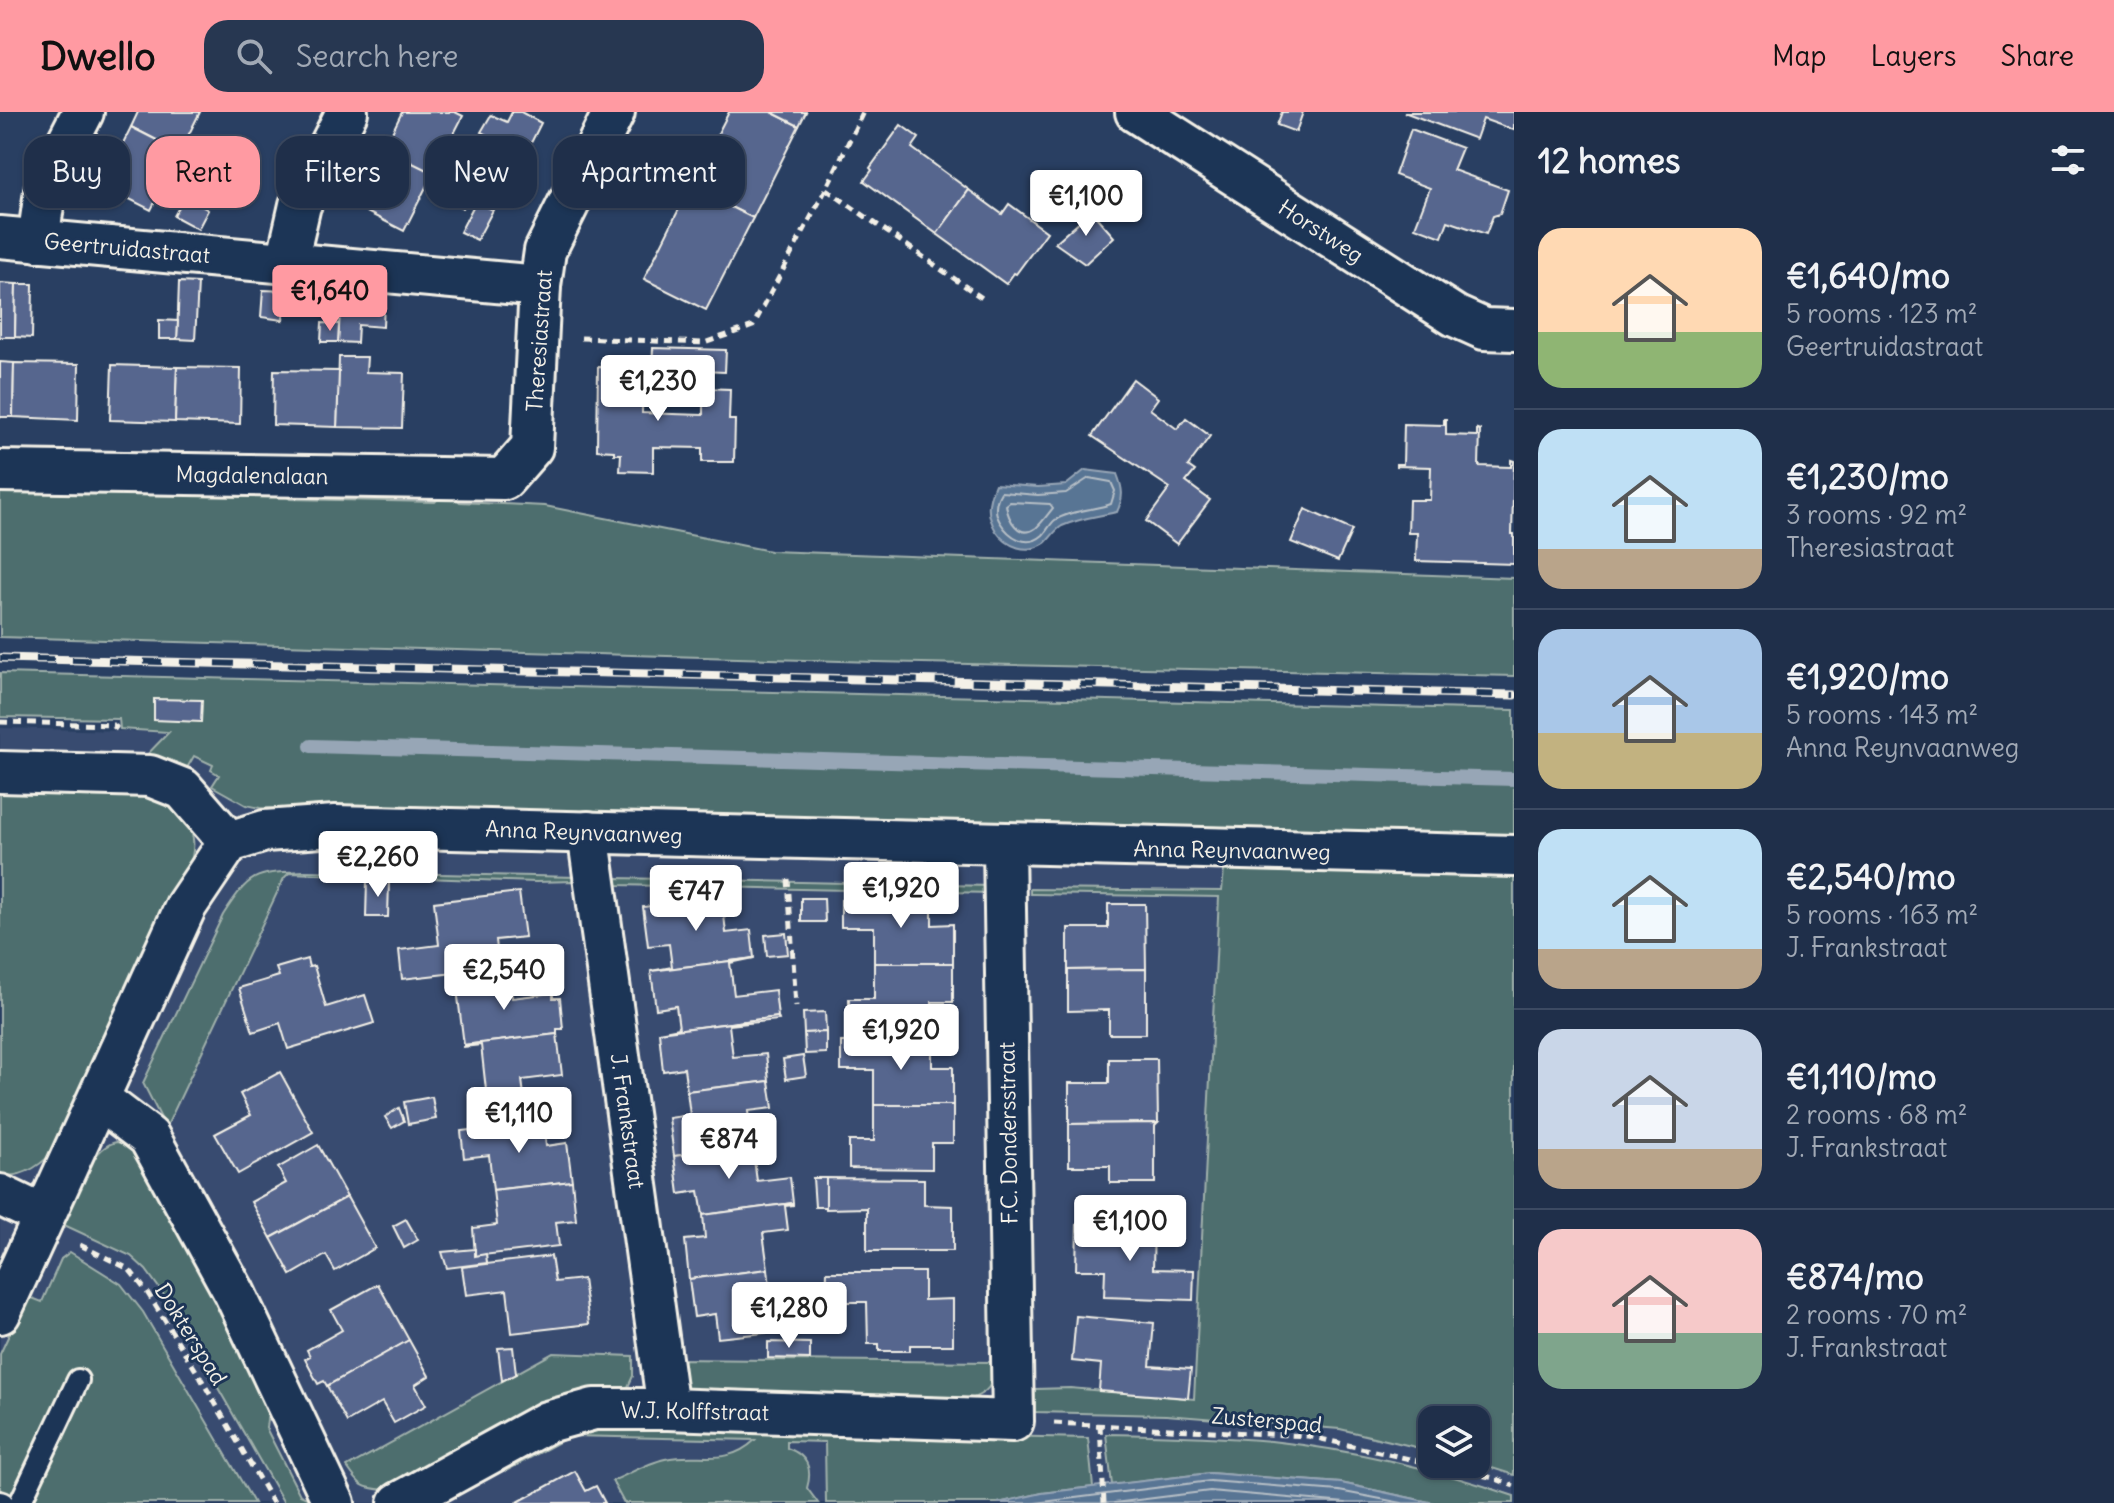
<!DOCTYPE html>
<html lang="en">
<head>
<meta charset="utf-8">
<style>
  body { margin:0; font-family:Delius,sans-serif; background:#273751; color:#f1f3f6; height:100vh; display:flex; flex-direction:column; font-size:30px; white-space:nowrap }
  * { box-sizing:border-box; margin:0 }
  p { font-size:26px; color:#a1a9b5 }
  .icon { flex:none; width:44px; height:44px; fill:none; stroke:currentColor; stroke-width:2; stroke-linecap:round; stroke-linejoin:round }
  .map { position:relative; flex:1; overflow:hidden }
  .details { display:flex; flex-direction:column; background:#1f2f4a; width:600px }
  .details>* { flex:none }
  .banner { position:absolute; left:24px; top:24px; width:760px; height:72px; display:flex; gap:16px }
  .buttons { position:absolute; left:1418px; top:1294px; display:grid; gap:16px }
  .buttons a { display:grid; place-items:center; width:72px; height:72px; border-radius:16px; background:#1f2f4a; box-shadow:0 2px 6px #0004,0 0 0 2px #3c4a62; font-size:40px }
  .price { position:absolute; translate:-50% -68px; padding:0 18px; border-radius:8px; background:#fff; color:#222; font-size:26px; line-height:52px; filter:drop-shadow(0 2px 4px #0008) }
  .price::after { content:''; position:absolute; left:50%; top:48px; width:24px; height:18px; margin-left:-12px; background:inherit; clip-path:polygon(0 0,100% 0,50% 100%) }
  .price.on { background:#ff9aa2; color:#111 }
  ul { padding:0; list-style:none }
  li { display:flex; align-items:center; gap:24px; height:200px; padding:0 24px }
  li+li { border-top:2px solid #3c4a62 }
  li span { display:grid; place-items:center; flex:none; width:224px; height:160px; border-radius:24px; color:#555 }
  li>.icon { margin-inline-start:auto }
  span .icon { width:96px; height:96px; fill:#fffc; stroke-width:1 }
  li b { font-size:34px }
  h2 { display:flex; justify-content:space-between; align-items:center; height:96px; padding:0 24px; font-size:34px }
  .chip { padding:0 28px; border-radius:24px; background:#1f2f4a; box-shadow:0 2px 6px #0004,0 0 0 2px #3c4a62; font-size:28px; line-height:72px }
  .chip.on { background:#ff9aa2; color:#111 }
  header { display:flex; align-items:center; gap:48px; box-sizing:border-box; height:112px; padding:0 40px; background:#ff9aa2; color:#111 }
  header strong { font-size:38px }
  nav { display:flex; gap:44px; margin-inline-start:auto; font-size:28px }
  .search { width:560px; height:72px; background:#273751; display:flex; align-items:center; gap:20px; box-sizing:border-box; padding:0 28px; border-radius:24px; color:#a1a9b5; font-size:30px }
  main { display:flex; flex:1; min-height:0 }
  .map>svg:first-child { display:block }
  .built { fill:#374b6f; fill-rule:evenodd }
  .green { fill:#4d6e6e; stroke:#a0b0ab; stroke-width:2 }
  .water { fill:#597494; stroke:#97a6b6; stroke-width:2 }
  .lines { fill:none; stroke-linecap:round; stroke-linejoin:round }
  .shore { stroke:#b6bfc6; stroke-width:2 }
  .stream { stroke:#97a6b6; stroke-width:14 }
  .building { fill:#57668e; stroke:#f4f1e8; stroke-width:2 }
  .lane-casing { stroke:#f4f1e8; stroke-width:26 }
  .street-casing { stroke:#f4f1e8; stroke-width:46 }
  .path { stroke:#f4f1e8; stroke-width:5; stroke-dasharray:8 6; stroke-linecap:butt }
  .lane { stroke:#1d3557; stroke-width:20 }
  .street { stroke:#1d3557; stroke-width:40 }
  .rail-casing { stroke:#f4f1e8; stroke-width:9 }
  .rail { stroke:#1d3557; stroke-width:6; stroke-dasharray:18; stroke-linecap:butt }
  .labels { text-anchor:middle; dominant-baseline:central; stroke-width:6; stroke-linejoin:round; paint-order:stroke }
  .street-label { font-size:22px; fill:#f4f1e8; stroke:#1d3557 }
</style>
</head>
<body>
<header>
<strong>Dwello</strong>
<div class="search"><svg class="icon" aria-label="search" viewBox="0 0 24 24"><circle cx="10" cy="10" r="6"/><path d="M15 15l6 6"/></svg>Search here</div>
<nav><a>Map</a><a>Layers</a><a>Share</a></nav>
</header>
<main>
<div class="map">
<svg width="1514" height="1391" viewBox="0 0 1514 1391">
  <rect width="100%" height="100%" fill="#293f62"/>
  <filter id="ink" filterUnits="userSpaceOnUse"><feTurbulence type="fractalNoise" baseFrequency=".0125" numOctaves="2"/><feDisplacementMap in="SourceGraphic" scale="16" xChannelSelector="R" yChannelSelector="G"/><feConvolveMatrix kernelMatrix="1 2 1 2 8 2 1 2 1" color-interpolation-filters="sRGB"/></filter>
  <g filter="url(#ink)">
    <path class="built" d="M0 616 246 622 1514 715V1391H0ZM1432 1308H1476V1352H1432Z"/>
    <g class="green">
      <path d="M272 373 290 387 435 390 447 378 460 390 545 394 770 439 1514 466V564L875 550 0 525V378L257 384Z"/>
      <path d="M0 561 1514 598V726L260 696 246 693 212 674 219 663 211 658 213 653 194 644 184 661 137 653 169 620 120 617 119 607 0 605Z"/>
      <path d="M0 674 166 683C195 720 201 724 184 771L58 1033C45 1051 24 1067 0 1063Z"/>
      <path d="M1224 757 1514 764V1363L1476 1351V1308H1432V1339L1340 1317 1166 1303 1035 1300V1277L1070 1276 1194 1287 1219 785 1033 782H1030V777L1222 779Z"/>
      <path d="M304 759 578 765 581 786H576L574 769 536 770 289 761 284 766 166 1016 143 971 223 803C251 760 254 761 304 759Z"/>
      <path d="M616 766 992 774V781L617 773Z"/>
      <path d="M117 1030 130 1034 136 1042 269 1291 266 1316 300 1383 318 1391H284L167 1187 146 1158 131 1144 62 1112C74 1088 89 1034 117 1030Z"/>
      <path d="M70 1140 121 1172 143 1200 254 1391H0V1242L27 1184 42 1190 61 1147Z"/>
      <path d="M553 1241 633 1244V1264L627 1277C599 1282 570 1283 542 1291L385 1378C362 1376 360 1374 347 1355Z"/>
      <path d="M675 1247 994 1250C993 1275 990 1280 966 1289L689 1279 678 1262Z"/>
      <path d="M598 1315 1088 1326 1093 1375 1042 1381 998 1391H826L825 1330 787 1329V1336C807 1343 813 1356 807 1376L818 1391H624L612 1369C629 1362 647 1351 665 1347 700 1339 725 1356 755 1328L570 1324 506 1359 501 1350 555 1321Z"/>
      <path d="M1106 1322C1161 1323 1216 1324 1271 1329 1353 1338 1436 1357 1514 1384V1391H1434L1341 1371 1210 1361 1112 1373Z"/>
    </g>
    <g class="water">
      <path d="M1085 358 1117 362C1123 377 1124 385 1117 400 1099 404 1079 406 1062 414 1055 418 1051 426 1045 431 1027 443 1007 435 996 419 986 402 987 391 995 372L1038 375 1066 373Z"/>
      <path d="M1210 1361 1341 1371 1434 1391H998L1042 1381Z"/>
    </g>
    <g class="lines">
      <g class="shore">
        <path d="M1089 366 1111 370 1115 379 1111 392C1094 398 1071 398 1055 408 1050 412 1047 419 1043 423 1027 437 1009 425 1000 410 994 400 995 390 1001 380L1038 383 1066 381Z"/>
        <path d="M1010 390 1050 392 1053 396C1048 402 1042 411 1036 416 1019 428 1008 407 1006 393Z"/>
        <path d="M1035 1391 1210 1369 1339 1379 1402 1391"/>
        <path d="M1114 1391 1210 1379 1346 1391"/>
      </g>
      <path class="stream" d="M311 634 1514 667"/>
    </g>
    <g class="building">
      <path d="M138 0H200L180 40 131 15Z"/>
      <path d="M402 0H455L463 4 446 37 459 44 455 52 479 64 471 82 384 37Z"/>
      <path d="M512 0H521L541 11 525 43 481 20 491 3 507 10Z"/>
      <path d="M729 0H771L799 14 753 106 690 75Z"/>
      <path d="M771 0H806L799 14Z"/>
      <path d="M1282 0H1303L1296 20 1277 13Z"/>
      <path d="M1404 0H1514V18L1483 7 1476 27Z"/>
      <path d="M901 13 919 26 912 36 969 78 937 122 864 69 872 58 870 56Z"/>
      <path d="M131 15 180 40 151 98 102 73Z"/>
      <path d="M1411 17 1462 36 1453 58 1508 78 1500 102 1493 104 1486 122 1448 109 1442 125 1415 115 1430 76 1395 63Z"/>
      <path d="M212 36 227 44 219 59 204 52Z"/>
      <path d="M384 37 433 61 404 119 355 94Z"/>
      <path d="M204 52 219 59 211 76 195 68Z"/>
      <path d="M455 74 471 82 463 96 448 89Z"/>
      <path d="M690 75 753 106 706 198 644 167Z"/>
      <path d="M969 78 1002 102 1009 92 1047 120 1016 162 1014 161 1006 172 937 122Z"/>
      <path d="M185 84 208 98 198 117 174 104Z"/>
      <path d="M476 89 493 98 477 128 460 120Z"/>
      <path d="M1091 99 1114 125 1085 152 1055 131Z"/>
      <path d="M179 170 198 171 195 228 177 227Z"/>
      <path d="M0 171 16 172 15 225H0Z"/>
      <path d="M16 172H33L32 226 15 225Z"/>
      <path d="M263 178 286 179 283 208 261 205Z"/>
      <path d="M341 187 384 189 383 215 358 213 357 231 338 230Z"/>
      <path d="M159 208 178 209 177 227H159Z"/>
      <path d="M322 211 339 212 338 230H321Z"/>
      <path d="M653 236 726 238 725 260 652 257Z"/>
      <path d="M339 245H367L366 260 404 261 402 316 337 315Z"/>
      <path d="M0 250 14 251 13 305H0Z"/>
      <path d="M14 251 79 252 78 308 13 305Z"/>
      <path d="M112 253 177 255 175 310 110 308Z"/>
      <path d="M177 255 241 256 240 312 175 310Z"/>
      <path d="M598 255 643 256 642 301 703 303V276L730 277 729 308H735L734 350H702V336L653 335V360L620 359 621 342H614V339L597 338Z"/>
      <path d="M274 258 339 259 337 315 273 313Z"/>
      <path d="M1133 267 1158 286 1150 297 1177 317 1186 306 1210 324 1188 354 1195 359 1186 370 1210 388 1177 432 1146 409 1170 376 1092 324Z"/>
      <path d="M1444 307H1446V323L1477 324V317L1480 318 1479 354 1511 355V348L1514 349 1512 422H1514V452L1416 449 1417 421H1408L1409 388H1430L1431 355 1396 354V352H1403L1404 312 1444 313Z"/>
      <path d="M1305 397 1352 418 1338 449 1291 430Z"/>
      <path d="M154 587 202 588 201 610 154 608Z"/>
      <path d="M367 769H389L388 805H366Z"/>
      <path d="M519 780 525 825 496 828 499 856 402 867 399 838 439 833 434 790Z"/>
      <path d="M722 785 726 821 751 818 754 846 651 859 672 855 669 832 648 834 643 795Z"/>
      <path d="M801 786H824L825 810H801Z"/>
      <path d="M841 788H932V813L953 812V851H874V815H841Z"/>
      <path d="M1108 792H1145L1146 857 1068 858V816H1108Z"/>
      <path d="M786 821 788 842 767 844 765 823Z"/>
      <path d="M754 846 730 851 734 883 775 878 778 905 659 920 679 916 676 894 656 897 651 859Z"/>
      <path d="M307 847 309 855 314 854 326 895 365 883 374 911 288 937 280 911 253 920 239 876 279 864 276 856Z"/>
      <path d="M874 851H953V890H932V915H849V887H874Z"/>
      <path d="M1146 857V922H1109V898L1068 899V858Z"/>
      <path d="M510 862 512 886 553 881V886H560L563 917H557V922L464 933 456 869Z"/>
      <path d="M825 900 826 920 804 921 803 901Z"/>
      <path d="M778 905 779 908 729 913 733 945 766 942 769 969 687 979 684 956 663 959 659 920Z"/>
      <path d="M826 920V941L805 942 804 921Z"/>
      <path d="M557 922 562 963 522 968 525 991 488 996 481 933 464 935V933Z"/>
      <path d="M932 929V955H953V993H874V958H841V930Z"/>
      <path d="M803 944 806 964 786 967 783 947Z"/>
      <path d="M1109 947H1157L1158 1011 1069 1012V971H1109Z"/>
      <path d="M280 960 313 1020 238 1062 215 1022 251 1003 240 982Z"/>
      <path d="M769 969 773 996 748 999 752 1034 674 1044 669 1006 690 1003 687 979Z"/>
      <path d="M432 985 436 1007 408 1012 404 990Z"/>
      <path d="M874 993H953V1031H932V1057L849 1056V1029H874Z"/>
      <path d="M399 996 404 1009 392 1016 385 1005Z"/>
      <path d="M543 1009 546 1034 567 1031 572 1069 493 1078 489 1043 464 1046 461 1019Z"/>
      <path d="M1158 1011 1155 1014V1071H1110V1054H1069V1012Z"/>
      <path d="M318 1033 347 1085 271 1126 251 1090 286 1071 278 1056Z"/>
      <path d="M752 1034 757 1069 790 1065 793 1091 703 1103 699 1079 679 1082 674 1044Z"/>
      <path d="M813 1066H826V1095H815Z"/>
      <path d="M826 1066 924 1067V1093L953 1094V1139H867V1096L826 1097Z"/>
      <path d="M572 1069 576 1108 556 1110 559 1134 475 1144 473 1116 497 1113 493 1078Z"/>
      <path d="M347 1085 375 1136 335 1159 326 1143 291 1163 271 1126Z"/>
      <rect x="1155" y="1089" width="19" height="20"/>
      <path d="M793 1091V1093L785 1094 788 1118 763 1121 768 1157 689 1167 685 1128 705 1126 703 1103Z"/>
      <path d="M406 1107 418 1128 404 1136 393 1114Z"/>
      <path d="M1077 1112 1154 1114 1153 1157 1194 1158 1193 1188 1104 1185 1105 1158H1076Z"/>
      <path d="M475 1137V1144L486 1142 487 1151 447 1156 442 1140Z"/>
      <path d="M551 1144 555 1170 583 1167 589 1212 512 1221 507 1178 466 1183 462 1155Z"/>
      <path d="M768 1157 772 1192 805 1188 808 1216 718 1226 715 1202 694 1205 689 1167Z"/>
      <path d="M827 1160H924V1188L953 1187V1233H910V1239H879V1232H868L867 1190H826Z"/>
      <path d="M378 1172 409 1228 327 1274 324 1269 318 1272 305 1247 310 1244 307 1238 342 1218 331 1198Z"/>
      <path d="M1076 1204 1154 1211 1150 1254 1191 1257 1188 1286 1099 1279 1101 1252 1072 1249Z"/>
      <path d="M409 1228 429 1264 415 1273 426 1293 394 1311 382 1290 347 1310 327 1274Z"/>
      <path d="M768 1230 810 1231V1247L768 1246Z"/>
      <path d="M513 1235 516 1262 502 1269 498 1236Z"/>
      <path d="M575 1359 586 1379 596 1374 605 1391H516Z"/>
    </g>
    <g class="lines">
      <defs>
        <g id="lane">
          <path d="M0 1390 3 1391"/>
          <path d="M20 1391 78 1268"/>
        </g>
        <g id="street">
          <path d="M1136 0 1455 204 1484 217 1514 218"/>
          <path d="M0 125 540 174"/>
          <path d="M38 129 46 72 83 0"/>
          <path d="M287 150 300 93 347 0"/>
          <path d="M0 359 504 367 532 335 540 174 545 139 614 0"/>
          <path d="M0 660 150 664 183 677 229 730"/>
          <path d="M588 720 668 1297"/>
          <path d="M99 987 149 1025 234 1180 334 1391"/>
          <path d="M0 1083 44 1104"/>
          <path d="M0 1201 186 794 229 730 265 719 335 714 1514 744"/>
          <path d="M399 1391 547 1310 594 1297H668L1013 1309 1004 733"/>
        </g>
      </defs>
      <use href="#lane" class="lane-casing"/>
      <use href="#street" class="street-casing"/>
      <g class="path">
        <path d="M826 77 982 186"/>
        <path d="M581 226 704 231 753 214 826 77 863 0"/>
        <path d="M0 610 113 613 116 615 112 620"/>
        <path d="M788 767 796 895"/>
        <path d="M80 1133 129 1157 147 1180 200 1265 273 1391"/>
        <path d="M1054 1311 1308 1324 1494 1366 1514 1374"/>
        <path d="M1100 1313 1104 1391"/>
      </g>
      <use href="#lane" class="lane"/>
      <use href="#street" class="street"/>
      <defs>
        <path id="rail" d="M0 546 1514 583"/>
      </defs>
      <use href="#rail" class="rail-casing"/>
      <use href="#rail" class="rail"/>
    </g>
  </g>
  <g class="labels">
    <g class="street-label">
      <text transform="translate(1321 119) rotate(33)">Horstweg</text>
      <text transform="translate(127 136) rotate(5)">Geertruidastraat</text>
      <text transform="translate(539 229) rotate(-86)">Theresiastraat</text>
      <text transform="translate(252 363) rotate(1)">Magdalenalaan</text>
      <text transform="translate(584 720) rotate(2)">Anna Reynvaanweg</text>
      <text transform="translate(1232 738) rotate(1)">Anna Reynvaanweg</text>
      <text transform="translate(628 1009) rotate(82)">J. Frankstraat</text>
      <text transform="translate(1008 1021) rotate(-91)">F.C. Dondersstraat</text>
      <text transform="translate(191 1222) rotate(58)">Dokterspad</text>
      <text transform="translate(695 1299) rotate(1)">W.J. Kolffstraat</text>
      <text transform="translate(1267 1308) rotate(5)">Zusterspad</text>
    </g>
  </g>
</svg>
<div class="buttons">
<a><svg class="icon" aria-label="layers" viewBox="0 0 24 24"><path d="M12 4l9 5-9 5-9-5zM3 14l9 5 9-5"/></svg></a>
</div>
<b class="price" style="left:1086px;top:126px">€1,100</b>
<b class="price on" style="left:330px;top:221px">€1,640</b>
<b class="price" style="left:658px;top:311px">€1,230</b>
<b class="price" style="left:378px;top:787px">€2,260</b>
<b class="price" style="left:901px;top:818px">€1,920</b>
<b class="price" style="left:696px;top:821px">€747</b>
<b class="price" style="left:504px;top:900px">€2,540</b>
<b class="price" style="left:901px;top:960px">€1,920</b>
<b class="price" style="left:519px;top:1043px">€1,110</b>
<b class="price" style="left:729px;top:1069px">€874</b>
<b class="price" style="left:1130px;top:1151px">€1,100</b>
<b class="price" style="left:789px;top:1238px">€1,280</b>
<div class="banner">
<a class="chip">Buy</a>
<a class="chip on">Rent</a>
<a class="chip">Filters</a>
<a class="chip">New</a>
<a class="chip">Apartment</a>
</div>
</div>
<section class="details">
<h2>12 homes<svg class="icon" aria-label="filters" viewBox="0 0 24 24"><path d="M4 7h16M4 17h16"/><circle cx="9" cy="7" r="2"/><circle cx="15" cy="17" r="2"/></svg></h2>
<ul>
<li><span style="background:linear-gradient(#ffd9b3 65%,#8fb573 0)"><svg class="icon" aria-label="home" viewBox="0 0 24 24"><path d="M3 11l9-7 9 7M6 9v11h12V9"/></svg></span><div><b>€1,640/mo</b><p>5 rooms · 123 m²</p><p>Geertruidastraat</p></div></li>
<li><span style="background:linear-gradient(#bfe0f5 75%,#b9a48a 0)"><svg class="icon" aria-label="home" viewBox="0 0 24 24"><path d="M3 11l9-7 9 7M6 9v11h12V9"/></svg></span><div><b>€1,230/mo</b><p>3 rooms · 92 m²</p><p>Theresiastraat</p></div></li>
<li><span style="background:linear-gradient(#a9c7e8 65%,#c2b280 0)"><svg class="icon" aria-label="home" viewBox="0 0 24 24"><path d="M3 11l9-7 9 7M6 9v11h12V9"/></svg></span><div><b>€1,920/mo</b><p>5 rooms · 143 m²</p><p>Anna Reynvaanweg</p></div></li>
<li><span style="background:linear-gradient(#bfe0f5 75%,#b9a48a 0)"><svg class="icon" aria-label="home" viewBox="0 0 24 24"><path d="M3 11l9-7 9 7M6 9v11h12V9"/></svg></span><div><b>€2,540/mo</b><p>5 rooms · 163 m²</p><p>J. Frankstraat</p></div></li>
<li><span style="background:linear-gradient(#c9d6e8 75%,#b9a48a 0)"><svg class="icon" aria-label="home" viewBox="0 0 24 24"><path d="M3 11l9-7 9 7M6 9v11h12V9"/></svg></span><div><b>€1,110/mo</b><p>2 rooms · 68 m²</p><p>J. Frankstraat</p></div></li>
<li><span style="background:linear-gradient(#f6c9c9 65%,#7fa58c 0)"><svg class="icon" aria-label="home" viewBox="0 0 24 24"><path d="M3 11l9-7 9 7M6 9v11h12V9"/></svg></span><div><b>€874/mo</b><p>2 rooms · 70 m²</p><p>J. Frankstraat</p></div></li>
</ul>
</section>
</main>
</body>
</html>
